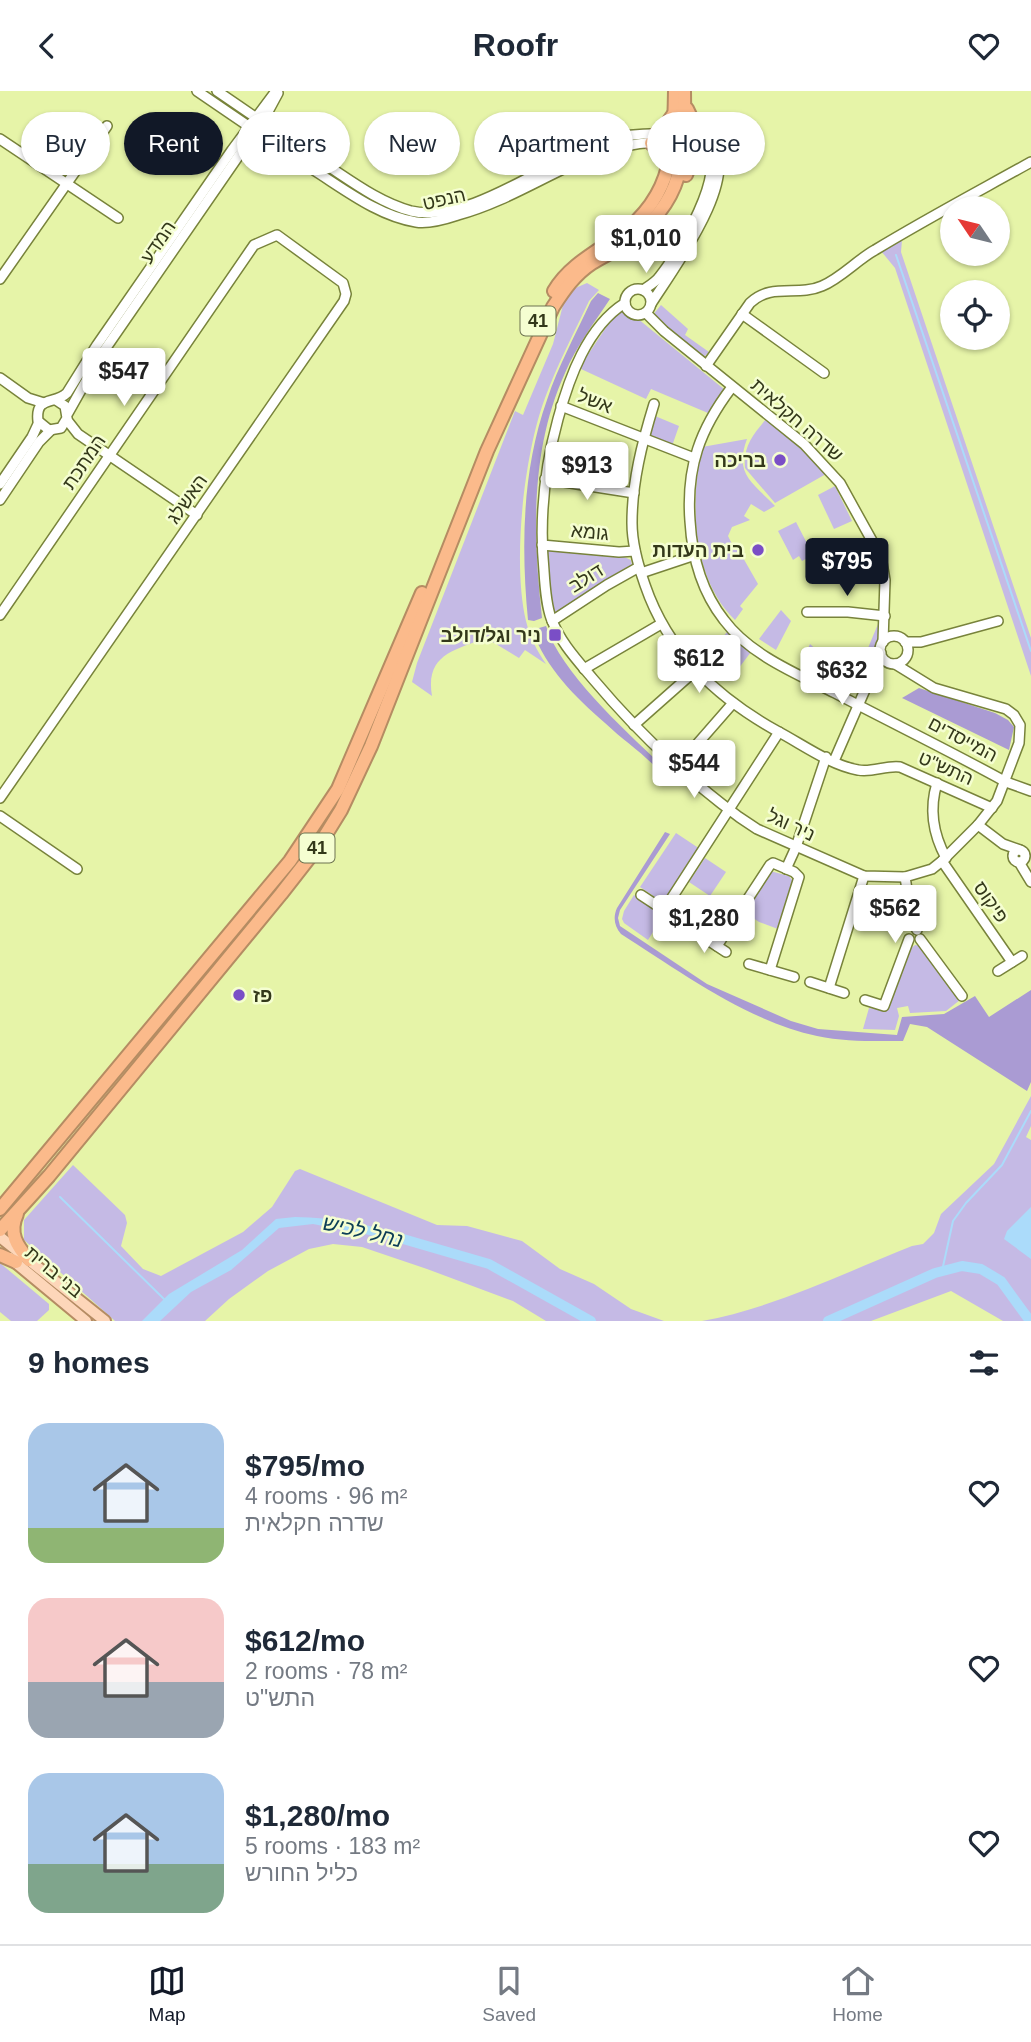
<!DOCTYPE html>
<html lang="en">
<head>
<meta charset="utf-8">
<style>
  body { margin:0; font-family:Arial,Heebo,sans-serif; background:#f2f2f3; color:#1f2937; height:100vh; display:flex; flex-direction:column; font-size:26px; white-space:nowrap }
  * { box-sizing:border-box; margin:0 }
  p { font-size:23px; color:#747a83 }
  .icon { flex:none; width:38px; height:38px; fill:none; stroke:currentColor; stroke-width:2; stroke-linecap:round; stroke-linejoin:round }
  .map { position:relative; height:1230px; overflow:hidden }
  .side { display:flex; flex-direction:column; background:#fff; flex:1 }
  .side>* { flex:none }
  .top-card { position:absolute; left:21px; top:21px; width:990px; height:63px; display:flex; gap:14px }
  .needle { width:46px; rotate:305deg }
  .fabs { position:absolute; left:940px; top:105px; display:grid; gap:14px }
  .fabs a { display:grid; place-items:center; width:70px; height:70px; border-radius:50%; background:#fff; box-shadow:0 2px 5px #0004; font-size:35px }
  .price { position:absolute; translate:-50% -60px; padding:0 16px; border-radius:7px; background:#fff; color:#222; font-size:23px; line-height:46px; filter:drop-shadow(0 2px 4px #0008) }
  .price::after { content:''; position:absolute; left:50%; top:42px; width:21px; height:16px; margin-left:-10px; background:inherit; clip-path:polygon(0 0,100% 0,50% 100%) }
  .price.current { background:#111827; color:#fff }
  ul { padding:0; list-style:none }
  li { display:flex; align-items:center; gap:21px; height:175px; padding:0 28px }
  li span { display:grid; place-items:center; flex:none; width:196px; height:140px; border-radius:21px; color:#555 }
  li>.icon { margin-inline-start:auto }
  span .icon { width:84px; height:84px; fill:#fffc; stroke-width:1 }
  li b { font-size:30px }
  h2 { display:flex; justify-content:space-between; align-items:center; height:84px; padding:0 28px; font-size:30px }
  .chip { padding:0 24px; border-radius:32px; background:#fff; box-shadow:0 2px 5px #0004; font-size:24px; line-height:63px }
  .chip.current { background:#111827; color:#fff }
  header { display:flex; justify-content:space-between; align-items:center; height:91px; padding:0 28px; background:#fff; font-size:32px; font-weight:800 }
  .tabs { display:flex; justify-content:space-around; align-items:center; height:98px; border-top:2px solid #e0e1e3; background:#fff; font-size:19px; color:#747a83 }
  .tabs a { display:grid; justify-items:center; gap:4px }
  .tabs .current { color:#111827 }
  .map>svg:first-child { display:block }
  .green { fill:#c5bae5 }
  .forest { fill:#aa9bd3 }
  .water { fill:#abdbfa }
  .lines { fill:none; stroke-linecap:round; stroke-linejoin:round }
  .stream { stroke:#abdbfa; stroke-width:2 }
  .river { stroke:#abdbfa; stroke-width:10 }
  .minor-casing { stroke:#78833b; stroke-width:12 }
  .major-casing { stroke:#b58c63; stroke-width:14 }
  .highway-casing { stroke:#b58c63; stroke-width:16 }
  .minor { stroke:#fff; stroke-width:9 }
  .major { stroke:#fdd6b9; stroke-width:10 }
  .highway { stroke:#fbba8b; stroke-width:12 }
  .poi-dot { fill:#7a4ec6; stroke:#f5fed1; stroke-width:2.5 }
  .labels { text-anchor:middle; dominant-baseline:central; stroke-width:5; stroke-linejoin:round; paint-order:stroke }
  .shield { fill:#f5fed1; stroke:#6d7351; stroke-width:2 }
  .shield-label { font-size:18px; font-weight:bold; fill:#33381a }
  .street-label { font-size:19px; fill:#33381a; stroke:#f5fed1 }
  .poi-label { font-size:19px; font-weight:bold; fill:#33381a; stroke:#f5fed1; text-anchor:end }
  .water-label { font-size:21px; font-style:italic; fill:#0c3e57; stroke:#f5fed1 }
</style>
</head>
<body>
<header><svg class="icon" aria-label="back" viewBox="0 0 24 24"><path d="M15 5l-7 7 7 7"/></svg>Roofr<svg class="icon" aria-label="heart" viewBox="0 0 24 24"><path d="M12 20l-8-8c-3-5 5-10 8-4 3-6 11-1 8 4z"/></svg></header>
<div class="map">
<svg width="1031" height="1230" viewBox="0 0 1031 1230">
  <rect width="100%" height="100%" fill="#e6f4a8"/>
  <g class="green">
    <path d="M902 149 901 161 1031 547V585L895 177 881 160Z"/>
    <path d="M587 192 599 199 589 210C574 242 557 274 545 307 524 363 512 472 526 530 530 546 537 560 546 573L525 559 519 567 486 547C454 559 425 564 432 605L412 591 417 572 515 320 523 324 553 253 564 210 573 198Z"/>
    <path d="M621 214 725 299 708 322 651 298 646 308 581 278 583 271Z"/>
    <path d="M661 214 688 238 685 244 709 261 702 268 652 225Z"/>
    <path d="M655 325 679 335 672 355 651 346 649 342Z"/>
    <path d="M766 328 817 370 826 383 775 412 745 377C743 355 753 344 766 328Z"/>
    <path d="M747 348C734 383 752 391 775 415L764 421 751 413 744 425 750 429 732 436 728 445 735 459 738 458 758 493 740 515 743 518 735 529C691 486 690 412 702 356Z"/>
    <path d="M835 395 852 430 834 438 818 404Z"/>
    <path d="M796 431 813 464 802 470 799 465 793 469 778 440Z"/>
    <path d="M860 456 867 470 837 485 830 471Z"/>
    <path d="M546 459 624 466 631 469 632 474 554 522Z"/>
    <path d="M781 519 791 530 776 559 759 548Z"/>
    <path d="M878 533C881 547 876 571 864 578L847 573 852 564 868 557Z"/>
    <path d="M727 541 751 561 735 582 726 575 720 576 711 584 698 575Z"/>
    <path d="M810 553 836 576 829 589 801 574Z"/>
    <path d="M676 742 700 758 671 801 663 808H658L640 796Z"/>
    <path d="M705 767 726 781 710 805 689 791Z"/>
    <path d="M770 780 789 785 793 790 778 838 759 831 743 820Z"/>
    <path d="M634 804 663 825 648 849 624 832 622 828 624 820Z"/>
    <path d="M915 854 921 855 960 909 946 920 910 922 908 915 897 917 899 925 895 939 863 938 869 917 885 919 908 860Z"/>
    <path d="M1031 1005V1035L1026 1046 1031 1049V1230H1003L951 1200 871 1230H702C774 1217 844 1182 912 1155L923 1153 934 1142 941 1123 994 1073Z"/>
    <path d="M73 1074 125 1124 127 1132 121 1155 143 1178 161 1185 243 1141 272 1116 295 1080 300 1078 437 1134 467 1135 522 1150 560 1178 594 1193 631 1218 664 1230H546L513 1210 427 1178 362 1156 333 1153 309 1158 268 1180 229 1208 205 1230H115L24 1149V1129Z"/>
    <path d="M0 1172 49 1213V1219L37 1230H11L0 1221Z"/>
  </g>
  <g class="forest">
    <path d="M598 202 610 208C594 232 576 256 565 282 530 359 533 445 542 527L534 530 528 529C521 456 522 379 547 309 558 275 576 243 591 210Z"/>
    <path d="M546 535C562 584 630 644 668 680L665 687C647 664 626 652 605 632 575 606 546 577 532 539Z"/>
    <path d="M919 597 995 622 1008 629 1014 636 1009 659 902 607Z"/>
    <path d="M665 741 670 743 620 819 618 827 620 835 707 893 791 930 818 938 897 944 902 926 944 923 975 905 989 926 1031 899V991L1027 1000 927 936 910 933 903 950C874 950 845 951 817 945 749 931 679 880 621 843 614 835 613 826 617 817Z"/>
  </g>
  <g class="water">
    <path d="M1031 1116V1168L1004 1148 1007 1140Z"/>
    <path d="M295 1126C335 1127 360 1131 398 1143L395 1149 313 1133 279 1137 231 1179 191 1201 160 1230H142L169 1203 242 1159 276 1128Z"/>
  </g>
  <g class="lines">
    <g class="stream">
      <path d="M896 164 1031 560"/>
      <path d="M60 1106 164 1208"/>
      <path d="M942 1180 953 1130 966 1112 1002 1074 1031 1020"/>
    </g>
    <g class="river">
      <path d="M386 1143 489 1173 591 1230"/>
      <path d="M828 1230 935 1182 962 1175 981 1178 1001 1190 1030 1230"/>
    </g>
    <defs>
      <g id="minor">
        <path d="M197 0C235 26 273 52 312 78 344 98 378 125 416 131 428 133 446 128 458 124 545 100 604 32 704 56 731 77 677 164 660 185 656 191 649 195 643 199"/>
        <path d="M217 0C252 24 287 48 322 71 350 89 378 111 411 120 470 134 552 66 608 49 639 40 678 42 709 48 746 82 671 181 651 213"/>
        <path d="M0 48 118 127"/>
        <path d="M0 188 107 35"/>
        <circle cx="638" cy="211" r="13"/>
        <path d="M625 212C587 236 569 287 558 328 544 379 539 428 544 480 545 496 546 513 551 527 560 551 577 569 593 588 636 639 686 687 739 726L757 738 864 785 905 786 932 778 942 770 978 734 997 710 1019 652 1020 634 1014 624 1006 618 934 597 895 573"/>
        <path d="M646 222 664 240 804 353 840 392 881 466 885 489 883 551"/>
        <path d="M742 223 824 282"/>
        <path d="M706 275 750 212C772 191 797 206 822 195 841 187 857 169 875 159 926 128 979 100 1031 71"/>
        <path d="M0 287 28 307 44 312"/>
        <path d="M732 296C700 338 686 376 690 430 692 465 702 501 724 529 750 564 797 583 835 602 892 632 950 660 1006 691L1031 700"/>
        <path d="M56 309 65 315 67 327 61 337 49 339 38 330C35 304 55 314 67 302L97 254 232 59 276 0"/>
        <path d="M654 313C642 352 632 391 632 432 632 454 638 474 645 494 668 561 716 606 777 640 802 653 830 674 858 679 872 682 886 674 900 676L992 717"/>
        <path d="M561 315 694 367"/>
        <path d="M68 322 99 267 264 28 278 2"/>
        <path d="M67 329 78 343 197 424"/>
        <path d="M545 388 634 402"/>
        <path d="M0 393 32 346 39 331"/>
        <path d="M0 409 39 351 51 339"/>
        <path d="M542 454 619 461 635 460"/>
        <path d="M641 482 695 464"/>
        <path d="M807 521H848L885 525"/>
        <path d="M0 524 254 154 277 144 343 192 346 203 344 210 0 707"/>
        <path d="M552 530 607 494 639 476"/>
        <circle cx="894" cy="559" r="14"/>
        <path d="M905 551H921L998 530"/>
        <path d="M584 578 661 533"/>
        <path d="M634 634 695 580"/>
        <path d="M834 670 881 562"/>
        <path d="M678 675 733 612"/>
        <path d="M937 692C929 718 933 743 946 767"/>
        <path d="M0 725 77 778"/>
        <path d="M978 734 1003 753 1020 759"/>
        <circle cx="1019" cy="765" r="6"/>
        <path d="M942 770 1012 871"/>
        <path d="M1019 771 1031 791"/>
        <path d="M786 778 796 756 826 666"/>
        <path d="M905 786 912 830 917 839"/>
        <path d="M641 804 682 831"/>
        <path d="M664 819 779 641"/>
        <path d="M697 842 726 861"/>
        <path d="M920 848 962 905"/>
        <path d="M717 855 770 774 773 772 794 781 799 786 770 879"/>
        <path d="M749 873 794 886"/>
        <path d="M998 880 1022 865"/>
        <path d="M810 891 844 902"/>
        <path d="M829 897 864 785"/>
        <path d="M865 909 884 915 909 848"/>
      </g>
      <g id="major">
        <path d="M0 1146 105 1230"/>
        <path d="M10 1167 86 1230"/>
      </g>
      <g id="highway">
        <path d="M687 18 696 37 709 48"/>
        <path d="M655 44 664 37 673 24"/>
        <path d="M651 52 663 62 670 76"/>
        <path d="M686 84C691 71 694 59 710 63"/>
        <path d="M554 200C567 178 589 165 610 151 671 112 674 66 675 0"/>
        <path d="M0 1118 290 770 338 698 422 502"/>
        <path d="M17 1123C8 1142 17 1155 29 1169"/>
        <path d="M0 1139 49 1085 281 803 320 753 341 719 371 655 487 360 553 216C564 199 575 183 592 172 603 165 615 160 625 153 686 110 685 67 684 0"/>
        <path d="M0 1164 16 1171"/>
      </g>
    </defs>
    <use href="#minor" class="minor-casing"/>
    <use href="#major" class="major-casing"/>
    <use href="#highway" class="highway-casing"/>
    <use href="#minor" class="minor"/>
    <use href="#major" class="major"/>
    <use href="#highway" class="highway"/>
  </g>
  <g class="poi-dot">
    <circle cx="780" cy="369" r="7"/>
    <circle cx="758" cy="459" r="7"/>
    <rect x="548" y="537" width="14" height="14" rx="3.5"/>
    <circle cx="239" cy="904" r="7"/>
  </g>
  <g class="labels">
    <g class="shield">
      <rect x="520.5" y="215.5" width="35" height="29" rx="5"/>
      <rect x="299.5" y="742.5" width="35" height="29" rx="5"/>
    </g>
    <g class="shield-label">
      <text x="538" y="230">41</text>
      <text x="317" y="757">41</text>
    </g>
    <g class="street-label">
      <text transform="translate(444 108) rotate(-13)">הנפט</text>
      <text transform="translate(158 151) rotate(-56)">המדע</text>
      <text transform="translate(595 310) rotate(21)">אשל</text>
      <text transform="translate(797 329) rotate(41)">שדרה חקלאית</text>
      <text transform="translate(84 371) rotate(-56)">המתכת</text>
      <text transform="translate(187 408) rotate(-55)">האשלג</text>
      <text transform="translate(590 441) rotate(5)">גומא</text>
      <text transform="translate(586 487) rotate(-32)">דולב</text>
      <text transform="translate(963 648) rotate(28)">המייסדים</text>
      <text transform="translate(946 677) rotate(24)">התש"ט</text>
      <text transform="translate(791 734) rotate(25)">ניר וגל</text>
      <text transform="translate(991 811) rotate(55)">פיקוס</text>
      <text transform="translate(54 1181) rotate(40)">בני ברית</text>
    </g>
    <g class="poi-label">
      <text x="766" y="369">בריכה</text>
      <text x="744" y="459">בית העדות</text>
      <text x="541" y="544">ניר וגל/דולב</text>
      <text x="253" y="904" text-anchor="start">פז</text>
    </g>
    <g class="water-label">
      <text transform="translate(363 1140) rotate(13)">נחל לכיש</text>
    </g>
  </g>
</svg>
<div class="fabs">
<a><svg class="needle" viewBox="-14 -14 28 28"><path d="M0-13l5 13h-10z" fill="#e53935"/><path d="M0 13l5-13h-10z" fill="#747a83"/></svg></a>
<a><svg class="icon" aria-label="locate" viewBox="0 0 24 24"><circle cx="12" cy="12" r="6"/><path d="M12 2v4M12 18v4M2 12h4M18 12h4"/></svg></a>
</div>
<b class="price" style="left:646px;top:184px">$1,010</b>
<b class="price" style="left:124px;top:317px">$547</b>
<b class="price" style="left:587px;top:411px">$913</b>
<b class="price current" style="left:847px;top:507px">$795</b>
<b class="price" style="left:699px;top:604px">$612</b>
<b class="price" style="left:842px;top:616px">$632</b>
<b class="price" style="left:694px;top:709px">$544</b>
<b class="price" style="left:895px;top:854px">$562</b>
<b class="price" style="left:704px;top:864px">$1,280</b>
<div class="top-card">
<a class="chip">Buy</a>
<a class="chip current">Rent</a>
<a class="chip">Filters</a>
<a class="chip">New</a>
<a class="chip">Apartment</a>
<a class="chip">House</a>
</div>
</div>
<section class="side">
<h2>9 homes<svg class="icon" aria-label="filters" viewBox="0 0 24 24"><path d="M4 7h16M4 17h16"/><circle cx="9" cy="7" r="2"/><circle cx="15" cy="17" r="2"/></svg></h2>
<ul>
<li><span style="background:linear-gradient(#a9c7e8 75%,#8fb573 0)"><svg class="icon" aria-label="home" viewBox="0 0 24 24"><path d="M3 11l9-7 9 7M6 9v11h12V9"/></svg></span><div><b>$795/mo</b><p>4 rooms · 96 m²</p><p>שדרה חקלאית</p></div><svg class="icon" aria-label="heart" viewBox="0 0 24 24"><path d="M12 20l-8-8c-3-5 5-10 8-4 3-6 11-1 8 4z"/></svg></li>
<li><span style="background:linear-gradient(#f6c9c9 60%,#9aa5b1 0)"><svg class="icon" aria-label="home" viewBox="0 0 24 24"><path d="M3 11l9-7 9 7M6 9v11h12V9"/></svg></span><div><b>$612/mo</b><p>2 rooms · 78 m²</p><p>התש&quot;ט</p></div><svg class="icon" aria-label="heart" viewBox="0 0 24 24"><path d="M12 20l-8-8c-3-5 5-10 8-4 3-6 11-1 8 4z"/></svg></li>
<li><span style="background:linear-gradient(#a9c7e8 65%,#7fa58c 0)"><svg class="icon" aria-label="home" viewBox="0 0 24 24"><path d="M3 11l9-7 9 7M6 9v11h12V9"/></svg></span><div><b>$1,280/mo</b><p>5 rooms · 183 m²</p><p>כליל החורש</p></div><svg class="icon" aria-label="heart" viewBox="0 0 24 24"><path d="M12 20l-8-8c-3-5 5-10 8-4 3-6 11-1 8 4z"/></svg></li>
</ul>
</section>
<nav class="tabs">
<a class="current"><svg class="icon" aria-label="map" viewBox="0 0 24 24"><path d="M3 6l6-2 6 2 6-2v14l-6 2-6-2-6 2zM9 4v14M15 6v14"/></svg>Map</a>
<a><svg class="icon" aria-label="saved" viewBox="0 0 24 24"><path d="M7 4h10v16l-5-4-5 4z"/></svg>Saved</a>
<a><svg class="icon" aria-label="home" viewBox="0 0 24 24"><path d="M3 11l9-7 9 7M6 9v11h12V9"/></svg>Home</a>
</nav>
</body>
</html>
